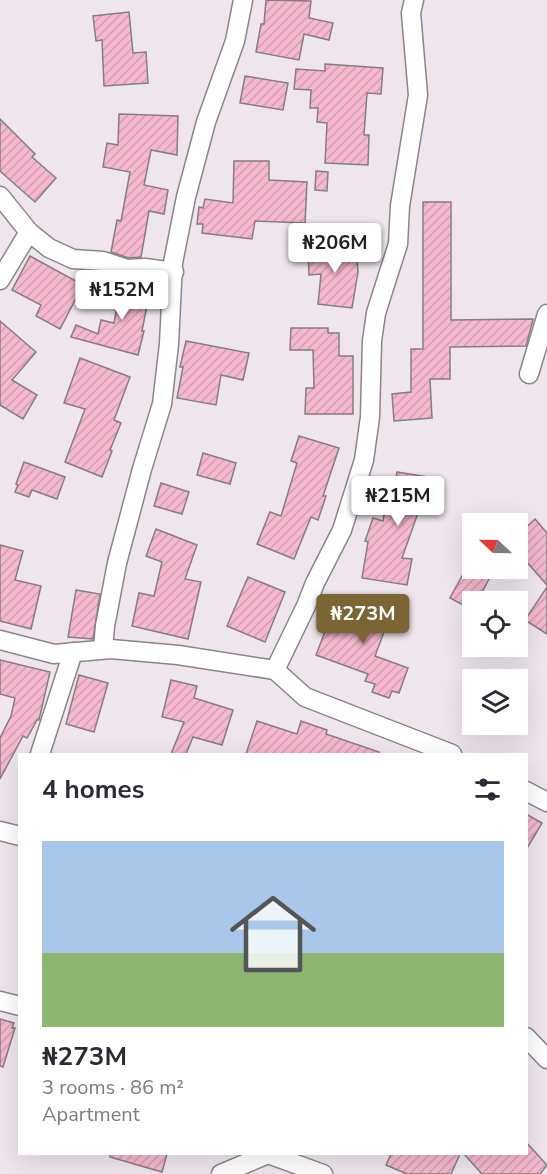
<!DOCTYPE html>
<html lang="en">
<head>
<meta charset="utf-8">
<style>
  body { margin:0; font-family:"Nunito Sans",sans-serif; background:#f2f2f3; color:#2b2b33; height:100vh; display:flex; flex-direction:column; font-size:22px; white-space:nowrap }
  * { box-sizing:border-box; margin:0 }
  p { font-size:20px; color:#7c7c81 }
  .icon { flex:none; width:33px; height:33px; fill:none; stroke:currentColor; stroke-width:2; stroke-linecap:round; stroke-linejoin:round }
  .map { position:relative; flex:1; overflow:hidden }
  .side { position:absolute; left:18px; top:753px; width:510px; height:402px; display:flex; flex-direction:column; background:#fff; border-radius:0px; box-shadow:0 6px 24px #0002 }
  .side>* { flex:none }
  .needle { width:39px; rotate:292deg }
  .tools { position:absolute; left:462px; top:513px; display:grid; gap:12px }
  .tools a { display:grid; place-items:center; width:66px; height:66px; border-radius:0px; background:#fff; box-shadow:0 6px 24px #0002; font-size:30px }
  .price { position:absolute; translate:-50% -51px; padding:0 14px; border-radius:6px; background:#fff; color:#222; font-size:20px; line-height:39px; filter:drop-shadow(0 2px 3px #0008) }
  .price::after { content:''; position:absolute; left:50%; top:36px; width:18px; height:14px; margin-left:-9px; background:inherit; clip-path:polygon(0 0,100% 0,50% 100%) }
  .price.current { background:#7b6535; color:#fff }
  ul { padding:0; list-style:none }
  li { display:grid; align-content:center; gap:12px; height:318px; padding:0 24px }
  li span { display:grid; place-items:center; height:186px; border-radius:0px; color:#555 }
  li>.icon { margin-inline-start:auto }
  span .icon { width:108px; height:108px; fill:#fffc; stroke-width:1 }
  li b { font-size:26px }
  h2 { display:flex; justify-content:space-between; align-items:center; height:72px; padding:0 24px; font-size:26px }
  .map>svg:first-child { display:block }
  .building { fill:url(#building-hatch); stroke:#877c80; stroke-width:1.5 }
  .lines { fill:none; stroke-linecap:round; stroke-linejoin:round }
  .minor-casing { stroke:#8d848b; stroke-width:21 }
  .minor { stroke:#fff; stroke-width:18 }
</style>
</head>
<body>
<div class="map">
<svg width="547" height="1174" viewBox="0 0 547 1174">
  <defs>
    <pattern id="building-hatch" width="6" height="6" patternUnits="userSpaceOnUse" patternTransform="scale(1.5)"><rect width="6" height="6" fill="#f5b8cf"/><path d="M-1 1l2-2M0 6l6-6M5 7l2-2" fill="none" stroke="#d29eb1"/></pattern>
  </defs>
  <rect width="100%" height="100%" fill="#efe6ed"/>
  <g class="building">
    <path d="M266 0 311 1 309 18 333 23 329 40 304 34 299 60 256 52 261 24H264Z"/>
    <path d="M129 12 133 53 146 52 148 83 104 86 102 40 96 41 93 16Z"/>
    <path d="M325 64 383 68 381 94 367 93 364 135H369L368 165 325 163 327 123 317 122 318 108H310L311 90 294 89 296 69 325 71Z"/>
    <path d="M245 76 288 83 283 110 240 103Z"/>
    <path d="M119 114 178 116 177 155 151 150 144 185 168 190 164 214 149 211 141 257 129 258 111 252 117 220 121 221 130 172 103 167 107 143 118 145Z"/>
    <path d="M0 119 35 154 32 157 56 178 35 202 0 171Z"/>
    <path d="M234 161H269V180L307 182 305 223 255 221 252 239 202 233 203 224H197L199 207 203 208 205 199 233 203Z"/>
    <path d="M316 171 328 172 327 191 315 190Z"/>
    <path d="M423 202H451V320L533 319V320L526 346 450 347V379H430L432 418 394 421 392 394 411 392V349H423Z"/>
    <path d="M356 245 358 272 352 308 318 304 321 274 309 275 308 247Z"/>
    <path d="M30 256 83 285 60 329 36 316 41 305 12 290Z"/>
    <path d="M122 279 137 280 136 282 151 285 142 331H144L138 355 71 337 76 325 98 334 101 320 114 323Z"/>
    <path d="M0 321 36 352 12 380 37 395 23 419 0 405Z"/>
    <path d="M291 328H328V333H339V356H353V414H305L306 388H314L313 350H290Z"/>
    <path d="M186 341 249 353 243 380 221 375 216 405 177 398 183 367H180Z"/>
    <path d="M80 358 130 377 114 420 121 423 110 450 112 451 102 477 65 462 85 409 64 403Z"/>
    <path d="M299 436 339 448 323 496H326L318 520 311 517 294 559 257 544 270 512 281 516 297 463 291 461Z"/>
    <path d="M203 453 236 463 230 484 197 475Z"/>
    <path d="M24 462 65 477 57 499 32 490 29 497 15 492 18 485 16 484Z"/>
    <path d="M397 472 441 479 436 513 419 510 402 558 412 559 407 585 362 578 368 542 365 541 373 518 383 521 389 486 394 487Z"/>
    <path d="M161 483 189 492 182 514 154 506Z"/>
    <path d="M535 519 547 533V585L518 552V535Z"/>
    <path d="M156 529 197 545 185 579 201 582 188 639 132 626 139 593 154 596 162 562 146 556Z"/>
    <path d="M0 545 23 551 15 580 41 586 31 629 0 621Z"/>
    <path d="M468 565 490 577 477 602H472V610L450 598Z"/>
    <path d="M248 577 285 592 265 642 227 626Z"/>
    <path d="M547 587V634L525 620Z"/>
    <path d="M76 590 100 594 93 639 68 637Z"/>
    <path d="M347 595 392 611 375 656 408 668 399 693 392 691 389 698 372 692 375 684 365 681 368 674 316 655 326 629 333 632Z"/>
    <path d="M0 660 50 672 39 720H37L27 738 23 736 0 779V738L11 716 15 698 0 694Z"/>
    <path d="M79 675 108 683 94 732 66 724Z"/>
    <path d="M171 680 197 686 194 698 233 710 222 745 193 737 186 754H171L184 722 162 717Z"/>
    <path d="M257 721 297 734 301 721 327 730 326 734 379 752V754H246Z"/>
    <path d="M526 814 542 823 526 850Z"/>
    <path d="M0 1019 14 1023 12 1028H15L3 1067 0 1066Z"/>
    <path d="M526 1142 547 1165 540 1174H482L464 1154H526Z"/>
    <path d="M110 1154H167L162 1172 110 1157Z"/>
    <path d="M391 1154H460L451 1174H407L386 1165Z"/>
  </g>
  <g class="lines">
    <defs>
      <g id="minor">
        <path d="M414 0 411 13 418 95 400 206 398 244 376 313 372 341 370 417 364 460 342 530 315 583 306 606 275 670 305 697 452 754"/>
        <path d="M0 196 29 232 49 248 73 259 103 261 127 269 145 268 174 272"/>
        <path d="M0 280 29 232"/>
        <path d="M529 374 547 314"/>
        <path d="M0 640 54 654 111 649 178 655 275 670"/>
        <path d="M103 649 105 626 117 563 142 469 162 404 169 344 173 263 186 197 206 122 235 41 243 0"/>
        <path d="M40 754 73 652"/>
        <path d="M526 791 547 802"/>
        <path d="M0 831 20 836"/>
        <path d="M0 1001 20 1006"/>
        <path d="M526 1037 547 1059"/>
        <path d="M268 1154 323 1174"/>
        <path d="M221 1174 268 1154"/>
      </g>
    </defs>
    <use href="#minor" class="minor-casing"/>
    <use href="#minor" class="minor"/>
  </g>
</svg>
<div class="tools">
<a><svg class="needle" viewBox="-14 -14 28 28"><path d="M0-13l5 13h-10z" fill="#e53935"/><path d="M0 13l5-13h-10z" fill="#7c7c81"/></svg></a>
<a><svg class="icon" aria-label="locate" viewBox="0 0 24 24"><circle cx="12" cy="12" r="6"/><path d="M12 2v4M12 18v4M2 12h4M18 12h4"/></svg></a>
<a><svg class="icon" aria-label="layers" viewBox="0 0 24 24"><path d="M12 4l9 5-9 5-9-5zM3 14l9 5 9-5"/></svg></a>
</div>
<b class="price" style="left:335px;top:274px">₦206M</b>
<b class="price" style="left:122px;top:321px">₦152M</b>
<b class="price" style="left:398px;top:527px">₦215M</b>
<b class="price current" style="left:363px;top:645px">₦273M</b>
<section class="side">
<h2>4 homes<svg class="icon" aria-label="filters" viewBox="0 0 24 24"><path d="M4 7h16M4 17h16"/><circle cx="9" cy="7" r="2"/><circle cx="15" cy="17" r="2"/></svg></h2>
<ul>
<li><span style="background:linear-gradient(#a9c7e8 60%,#8fb573 0)"><svg class="icon" aria-label="home" viewBox="0 0 24 24"><path d="M3 11l9-7 9 7M6 9v11h12V9"/></svg></span><div><b>₦273M</b><p>3 rooms · 86 m²</p><p>Apartment</p></div></li>
</ul>
</section>
</div>
</body>
</html>
